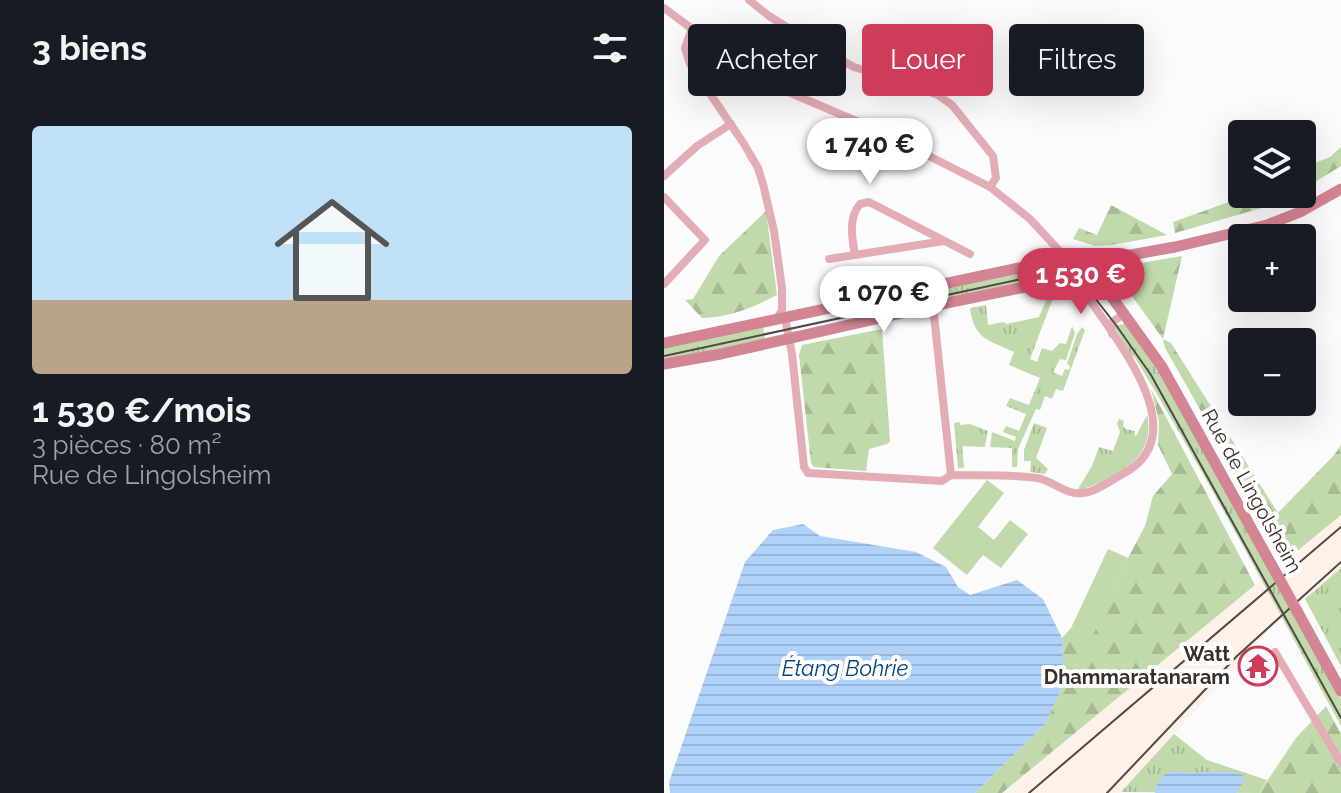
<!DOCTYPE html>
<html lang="fr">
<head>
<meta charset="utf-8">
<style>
  body { margin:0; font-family:Raleway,sans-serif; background:#20242c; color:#f1f3f6; height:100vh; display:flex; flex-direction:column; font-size:30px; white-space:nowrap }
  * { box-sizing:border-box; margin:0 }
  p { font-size:26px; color:#9ea1a6 }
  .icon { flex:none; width:44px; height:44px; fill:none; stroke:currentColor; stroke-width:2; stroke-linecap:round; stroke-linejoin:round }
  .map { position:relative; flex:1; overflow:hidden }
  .side { display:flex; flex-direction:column; background:#171b24; width:664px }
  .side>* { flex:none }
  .banner { position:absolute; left:24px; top:24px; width:532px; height:72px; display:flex; gap:16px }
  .controls { position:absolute; left:564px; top:120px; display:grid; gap:16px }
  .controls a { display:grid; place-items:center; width:88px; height:88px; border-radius:8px; background:#171b24; box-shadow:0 8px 32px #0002; font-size:40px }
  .price { position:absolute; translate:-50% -68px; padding:0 18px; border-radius:28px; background:#fff; color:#222; font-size:26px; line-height:52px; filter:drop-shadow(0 2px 4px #0008) }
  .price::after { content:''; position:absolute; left:50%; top:48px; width:24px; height:18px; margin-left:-12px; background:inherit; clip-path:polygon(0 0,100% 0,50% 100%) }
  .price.selected { background:#cd3d59; color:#fff }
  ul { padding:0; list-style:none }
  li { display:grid; align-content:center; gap:16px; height:424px; padding:0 32px }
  li span { display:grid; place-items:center; height:248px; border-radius:8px; color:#555 }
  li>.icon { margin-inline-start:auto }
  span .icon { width:144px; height:144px; fill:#fffc; stroke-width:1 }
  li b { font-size:34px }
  h2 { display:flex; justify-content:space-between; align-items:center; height:96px; padding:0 32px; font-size:34px }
  .tag { padding:0 28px; border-radius:8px; background:#171b24; box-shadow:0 8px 32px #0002; font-size:28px; line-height:72px }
  .tag.selected { background:#cd3d59; color:#fff }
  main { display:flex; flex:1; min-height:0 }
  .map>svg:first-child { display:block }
  .built { fill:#fef1e7 }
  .grass { fill:url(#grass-tufts) }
  .forest { fill:url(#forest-firs) }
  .park { fill:#c0daab }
  .water { fill:url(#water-rules) }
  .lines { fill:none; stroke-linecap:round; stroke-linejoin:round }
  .minor { stroke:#e4adb6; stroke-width:8 }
  .secondary { stroke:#d48594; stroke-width:11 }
  .tram { stroke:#514943; stroke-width:2 }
  .rail { stroke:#514943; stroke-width:2 }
  .secondary-bridge { stroke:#d48594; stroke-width:11 }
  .labels { text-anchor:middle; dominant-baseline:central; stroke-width:8; stroke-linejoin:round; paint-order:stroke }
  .street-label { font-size:20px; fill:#392f28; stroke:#fff }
  .poi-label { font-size:20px; font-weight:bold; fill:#392f28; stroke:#fff; text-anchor:end }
  .water-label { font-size:22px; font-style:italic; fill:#01457f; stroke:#fff }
</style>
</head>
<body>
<main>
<section class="side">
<h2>3 biens<svg class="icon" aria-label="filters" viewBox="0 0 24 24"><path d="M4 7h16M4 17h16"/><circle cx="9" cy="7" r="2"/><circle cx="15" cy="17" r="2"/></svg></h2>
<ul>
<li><span style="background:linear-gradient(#bfe0f5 70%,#b9a48a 0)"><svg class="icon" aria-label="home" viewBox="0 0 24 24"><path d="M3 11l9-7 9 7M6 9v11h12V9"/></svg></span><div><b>1 530 €/mois</b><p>3 pièces · 80 m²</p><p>Rue de Lingolsheim</p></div></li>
</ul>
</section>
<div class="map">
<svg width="677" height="793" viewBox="0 0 677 793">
  <defs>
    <pattern id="grass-tufts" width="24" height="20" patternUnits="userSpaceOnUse" patternTransform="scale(2)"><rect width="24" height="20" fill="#c0daab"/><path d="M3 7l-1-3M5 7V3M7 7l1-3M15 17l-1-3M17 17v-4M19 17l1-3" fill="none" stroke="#a6bb93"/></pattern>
    <pattern id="forest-firs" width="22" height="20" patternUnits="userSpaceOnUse" patternTransform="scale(2)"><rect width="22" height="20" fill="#c0daab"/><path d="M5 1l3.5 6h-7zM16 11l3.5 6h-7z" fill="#a6bb93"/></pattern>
    <pattern id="water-rules" width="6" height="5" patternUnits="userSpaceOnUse" patternTransform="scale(2)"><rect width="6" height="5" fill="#afd2fa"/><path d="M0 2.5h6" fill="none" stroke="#97b5d6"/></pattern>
  </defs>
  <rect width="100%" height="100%" fill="#fbfbfb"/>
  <path class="built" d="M677 515V568L609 626 456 793H338Z"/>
  <g class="grass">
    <path d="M389 264 392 276 206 317 203 304Z"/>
    <path d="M392 290 366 359 373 362 378 348 388 351 396 343 402 344 408 326 411 333 402 360 396 359 389 372 398 376 401 369 405 370 406 366 403 364 413 334 418 327 421 330 399 391 392 389 388 399 381 396 376 410 372 409 354 449 353 467H348V448L326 447 328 432 351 441 352 437 339 432 342 426 355 431 362 414 342 406 346 398 365 405 376 378 345 365 350 352C325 340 310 340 306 308L322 305 324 325 340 322 342 324 375 317 385 294Z"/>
    <path d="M461 324 503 384 677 699V726C609 602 544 478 470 356L468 357 452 330 450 327 452 325Z"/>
    <path d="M99 327 101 340 0 361V347Z"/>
    <path d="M483 415C493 459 451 477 417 490L414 489 428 466 435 447 449 451 456 432 453 423 455 419 460 421 459 426 462 429 471 431 470 434 472 436Z"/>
    <path d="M296 422V425L306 424 324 431 321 447 298 446 300 468H294L290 423Z"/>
    <path d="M370 423 383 428 372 458 384 469 381 474 366 472 367 461H360V450Z"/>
    <path d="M677 568V666L641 599Z"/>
    <path d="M510 734 543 760 603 780 595 793 457 792Z"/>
  </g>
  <g class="forest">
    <path d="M677 147V166L638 190V168L666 157Z"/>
    <path d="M587 194H630L615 203 511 233 509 222Z"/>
    <path d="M447 205 503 235 448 245 431 246 409 239 415 228 433 235Z"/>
    <path d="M102 211 113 295C88 308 66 317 38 318L21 300 29 299 55 256Z"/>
    <path d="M518 256 499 339 507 343 614 513 670 455 677 445V515L621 561C580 491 542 418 501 348L499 339 452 274 453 267Z"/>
    <path d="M218 329 226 441 223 444 205 449 202 471 150 467 147 463 135 355 138 345Z"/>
    <path d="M487 389 591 585 338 793H311L381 724 400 683 398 638 407 628 428 636 464 558 481 526 489 496 508 474 494 445 495 421Z"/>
    <path d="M662 706 677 734V793H595L632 738Z"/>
  </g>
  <g class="park">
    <path d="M323 480 340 493 314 527 330 540 346 520 364 534 337 568 319 555 303 575 269 548Z"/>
    <path d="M444 549 464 558 428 637 407 628Z"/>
  </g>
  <g class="water">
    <path d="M139 524 156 536 252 552 282 567 294 587 306 595 353 580 379 599 398 638 400 683 381 724 311 793H6L5 782 81 562 109 530Z"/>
    <path d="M510 771 526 773 557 771 579 775 580 781 572 793H491C493 781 498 773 510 771Z"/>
  </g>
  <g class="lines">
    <g class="minor">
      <path d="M85 0 105 16 161 51 190 67 239 82 274 95 288 105 329 156 332 178 326 187"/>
      <path d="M0 8 71 61 117 89 216 131 326 187 366 219 402 258"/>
      <path d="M28 28 21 48 26 64 80 144 94 168 99 184 110 231 118 288V310L112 320"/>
      <path d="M0 176 33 146 67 124"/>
      <path d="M0 197 41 240 0 284"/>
      <path d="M191 255C188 238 184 218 196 204L205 202 306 254"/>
      <path d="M165 259 280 241"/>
      <path d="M269 306 287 475"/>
      <path d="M121 318 128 354 140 467 144 473 278 481 287 475C315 476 345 474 373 478 388 480 402 496 419 493 431 492 446 481 457 475 534 436 453 342 424 297L415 285 404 278"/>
      <path d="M448 334 447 323 461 313"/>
      <path d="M611 652 677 763"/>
    </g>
    <g class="secondary">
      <path d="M0 343 402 258C414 262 422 266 432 275L498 367 607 564"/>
      <path d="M0 364 57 354 269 306 404 278 433 261 511 247 603 225 636 212 677 189"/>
      <path d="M633 611 677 691"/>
    </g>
    <path class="tram" d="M0 356 385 273H402L416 279 452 325 487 375 677 718"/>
    <g class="rail">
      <path d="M365 793 677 527"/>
      <path d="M443 793 573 656 677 562"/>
    </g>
    <path class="secondary-bridge" d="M607 564 633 611"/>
  </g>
  <defs>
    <symbol id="temple-ring" viewBox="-11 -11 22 22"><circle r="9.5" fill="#fff" stroke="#cd3d59" stroke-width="1.5"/><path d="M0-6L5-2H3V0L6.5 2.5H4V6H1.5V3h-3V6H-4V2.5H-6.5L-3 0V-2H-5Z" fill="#cd3d59"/></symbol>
  </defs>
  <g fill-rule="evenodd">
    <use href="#temple-ring" x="572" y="644" width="44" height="44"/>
  </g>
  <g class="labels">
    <g class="street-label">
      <text transform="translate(588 491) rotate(61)">Rue de Lingolsheim</text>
    </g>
    <g class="poi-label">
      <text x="566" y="654">Watt<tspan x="566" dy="23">Dhammaratanaram</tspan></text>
    </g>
    <g class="water-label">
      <text x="181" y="668">Étang Bohrie</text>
    </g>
  </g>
</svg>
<div class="controls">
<a><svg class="icon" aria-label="layers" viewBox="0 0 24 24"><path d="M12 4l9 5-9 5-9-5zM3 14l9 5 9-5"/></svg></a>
<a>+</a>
<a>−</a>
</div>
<b class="price" style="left:206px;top:186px">1 740 €</b>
<b class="price selected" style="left:417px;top:316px">1 530 €</b>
<b class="price" style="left:220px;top:334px">1 070 €</b>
<div class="banner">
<a class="tag">Acheter</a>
<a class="tag selected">Louer</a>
<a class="tag">Filtres</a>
</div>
</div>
</main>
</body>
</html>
